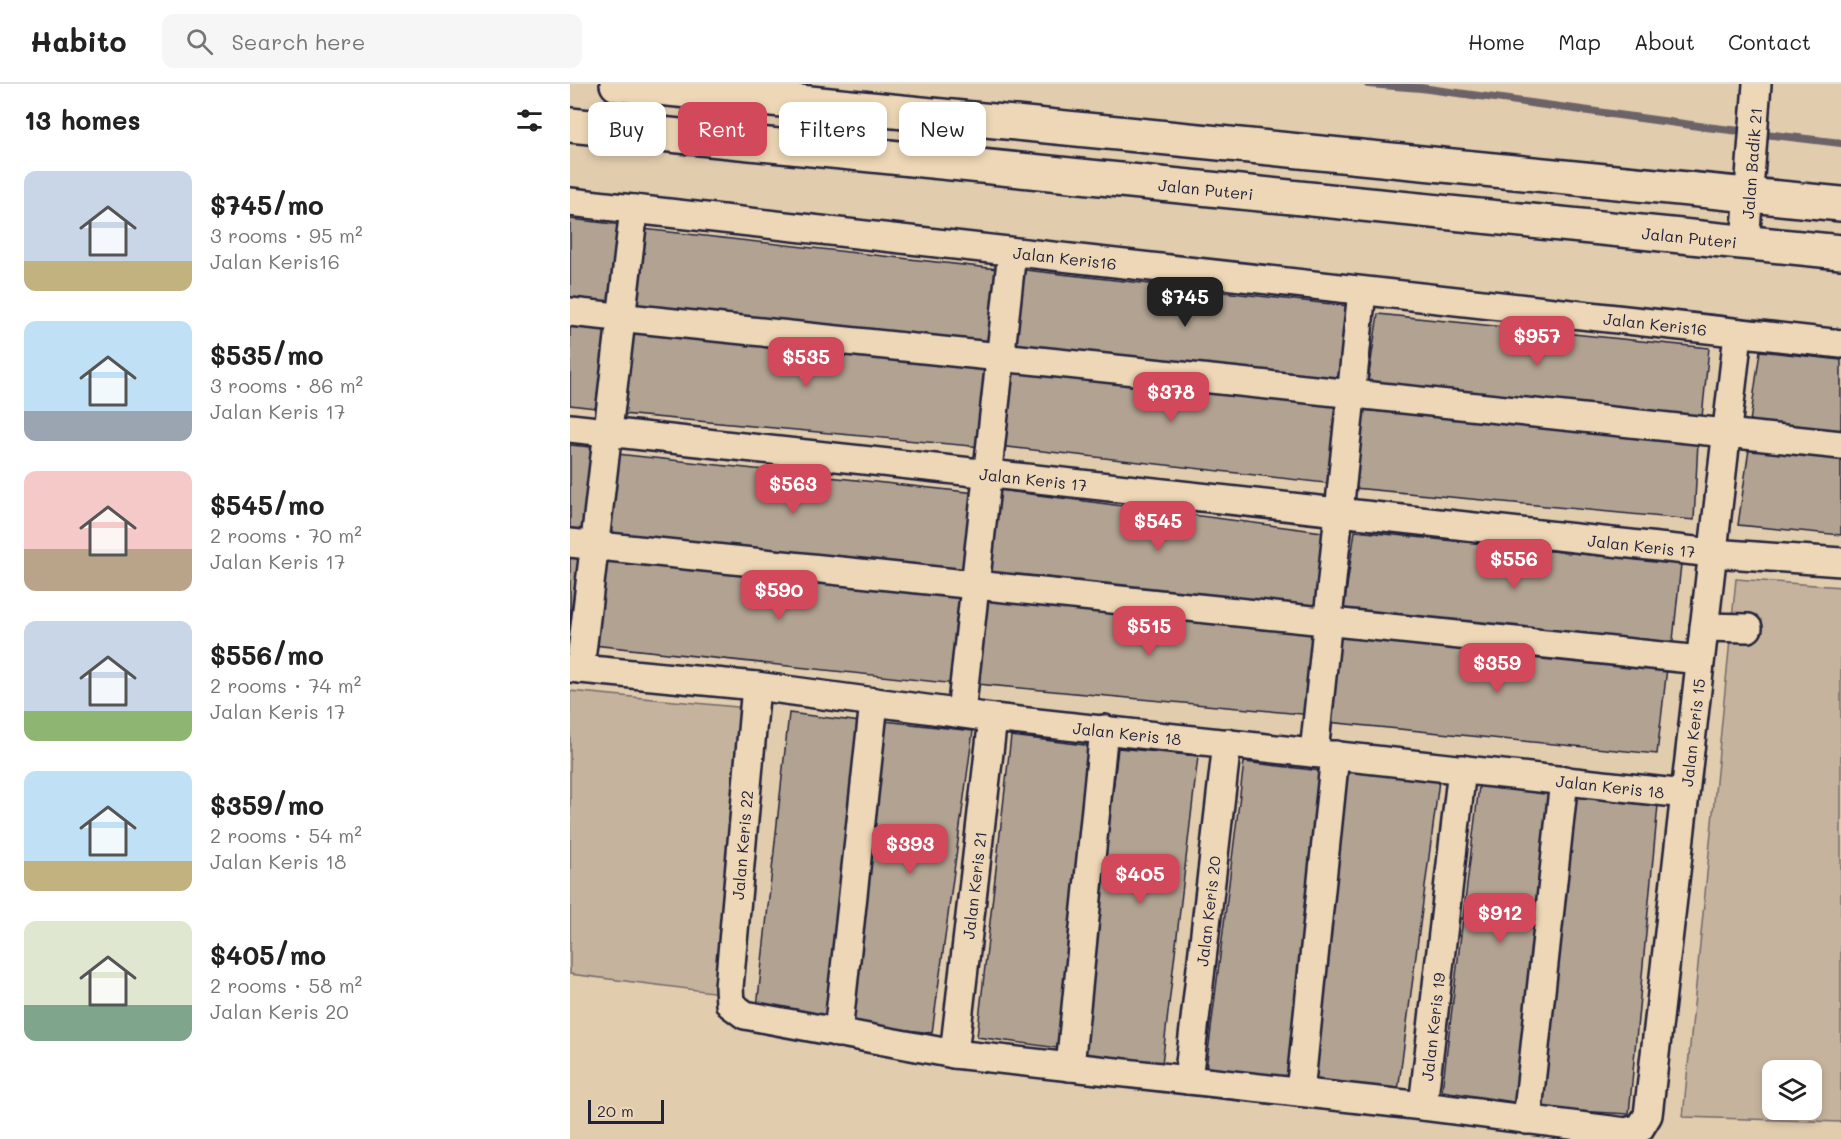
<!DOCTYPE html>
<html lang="en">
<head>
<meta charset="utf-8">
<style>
  body { margin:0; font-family:Mali,sans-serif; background:#f6f6f6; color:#222; height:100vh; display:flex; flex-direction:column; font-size:22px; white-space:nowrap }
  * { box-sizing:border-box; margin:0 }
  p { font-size:20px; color:#767676 }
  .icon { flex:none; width:33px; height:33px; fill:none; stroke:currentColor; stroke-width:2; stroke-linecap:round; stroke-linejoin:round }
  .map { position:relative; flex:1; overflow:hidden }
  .details { display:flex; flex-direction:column; background:#fff; width:570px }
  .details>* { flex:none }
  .banner { position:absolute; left:18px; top:18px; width:570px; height:54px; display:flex; gap:12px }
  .tools { position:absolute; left:1192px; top:976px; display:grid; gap:12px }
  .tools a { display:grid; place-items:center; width:60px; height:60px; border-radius:12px; background:#fff; box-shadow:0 3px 9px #0003; font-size:30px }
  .scale { position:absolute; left:18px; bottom:15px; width:76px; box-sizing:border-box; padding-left:6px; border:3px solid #22223b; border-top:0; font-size:16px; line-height:21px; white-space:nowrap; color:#22223b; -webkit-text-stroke:4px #edd7b6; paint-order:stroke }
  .price { position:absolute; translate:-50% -51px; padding:0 14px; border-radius:12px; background:#d1495b; color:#fff; font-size:20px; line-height:39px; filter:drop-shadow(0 2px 3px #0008) }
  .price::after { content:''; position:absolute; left:50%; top:36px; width:18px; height:14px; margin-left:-9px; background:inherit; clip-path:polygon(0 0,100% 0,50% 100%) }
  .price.on { background:#222; color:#fff }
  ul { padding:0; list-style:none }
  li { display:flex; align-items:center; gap:18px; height:150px; padding:0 24px }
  li span { display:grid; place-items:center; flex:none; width:168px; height:120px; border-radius:12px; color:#555 }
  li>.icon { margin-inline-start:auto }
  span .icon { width:72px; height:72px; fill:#fffc; stroke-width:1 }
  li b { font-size:26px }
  h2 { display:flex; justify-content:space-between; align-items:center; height:72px; padding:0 24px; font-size:26px }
  .pill { padding:0 21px; border-radius:12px; background:#fff; box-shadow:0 3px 9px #0003; font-size:21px; line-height:54px }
  .pill.on { background:#d1495b; color:#fff }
  header { display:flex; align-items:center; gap:36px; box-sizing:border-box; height:84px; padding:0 30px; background:#fff; border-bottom:2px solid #e0e0e0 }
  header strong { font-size:28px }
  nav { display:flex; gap:33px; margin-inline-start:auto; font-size:21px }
  .search { width:420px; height:54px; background:#f6f6f6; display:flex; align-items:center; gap:15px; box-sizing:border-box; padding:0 21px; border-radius:12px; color:#767676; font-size:22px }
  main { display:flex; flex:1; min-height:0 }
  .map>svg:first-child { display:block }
  .green { fill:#c5b39d; stroke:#746a6c; stroke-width:1.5; fill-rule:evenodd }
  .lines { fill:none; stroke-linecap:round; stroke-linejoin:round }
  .stream { stroke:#6c6467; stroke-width:8 }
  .building { fill:#b1a291; stroke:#22223b; stroke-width:1.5 }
  .minor-casing { stroke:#22223b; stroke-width:32 }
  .major-casing { stroke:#22223b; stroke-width:38 }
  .minor { stroke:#edd7b6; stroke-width:27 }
  .major { stroke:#edd7b6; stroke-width:33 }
  .labels { text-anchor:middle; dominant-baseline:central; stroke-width:5; stroke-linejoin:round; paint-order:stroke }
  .street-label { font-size:16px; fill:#22223b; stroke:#edd7b6 }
</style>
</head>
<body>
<header>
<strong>Habito</strong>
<div class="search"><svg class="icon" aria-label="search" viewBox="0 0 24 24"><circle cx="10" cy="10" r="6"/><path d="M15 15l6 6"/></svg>Search here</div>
<nav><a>Home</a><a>Map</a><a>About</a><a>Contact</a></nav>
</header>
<main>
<section class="details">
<h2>13 homes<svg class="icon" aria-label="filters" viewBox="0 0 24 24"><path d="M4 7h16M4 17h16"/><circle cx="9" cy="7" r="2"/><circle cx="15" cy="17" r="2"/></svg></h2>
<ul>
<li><span style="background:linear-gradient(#c9d6e8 75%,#c2b280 0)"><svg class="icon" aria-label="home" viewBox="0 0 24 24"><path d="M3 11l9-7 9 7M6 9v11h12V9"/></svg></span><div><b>$745/mo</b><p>3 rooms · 95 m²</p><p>Jalan Keris16</p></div></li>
<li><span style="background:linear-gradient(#bfe0f5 75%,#9aa5b1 0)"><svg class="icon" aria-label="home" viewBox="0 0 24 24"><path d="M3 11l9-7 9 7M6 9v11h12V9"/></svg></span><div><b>$535/mo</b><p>3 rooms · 86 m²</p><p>Jalan Keris 17</p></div></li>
<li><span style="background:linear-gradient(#f6c9c9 65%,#b9a48a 0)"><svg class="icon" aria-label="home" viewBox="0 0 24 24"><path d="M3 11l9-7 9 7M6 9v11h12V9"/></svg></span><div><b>$545/mo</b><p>2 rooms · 70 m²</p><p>Jalan Keris 17</p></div></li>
<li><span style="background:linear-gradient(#c9d6e8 75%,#8fb573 0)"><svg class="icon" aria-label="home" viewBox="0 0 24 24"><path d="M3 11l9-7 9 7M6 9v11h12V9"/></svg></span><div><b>$556/mo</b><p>2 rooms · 74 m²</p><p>Jalan Keris 17</p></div></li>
<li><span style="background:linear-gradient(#bfe0f5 75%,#c2b280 0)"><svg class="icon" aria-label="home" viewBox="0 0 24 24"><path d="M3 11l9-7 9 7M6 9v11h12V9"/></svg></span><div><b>$359/mo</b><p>2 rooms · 54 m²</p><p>Jalan Keris 18</p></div></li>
<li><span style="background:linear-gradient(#dfe7d0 70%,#7fa58c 0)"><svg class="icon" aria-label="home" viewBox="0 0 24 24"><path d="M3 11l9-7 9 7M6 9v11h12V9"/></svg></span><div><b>$405/mo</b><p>2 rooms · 58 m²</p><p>Jalan Keris 20</p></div></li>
</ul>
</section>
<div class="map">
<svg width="1271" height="1055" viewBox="0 0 1271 1055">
  <rect width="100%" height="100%" fill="#e1ccae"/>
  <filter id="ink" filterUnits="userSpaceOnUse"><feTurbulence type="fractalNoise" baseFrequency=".0167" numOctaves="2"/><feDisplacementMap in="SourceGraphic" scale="12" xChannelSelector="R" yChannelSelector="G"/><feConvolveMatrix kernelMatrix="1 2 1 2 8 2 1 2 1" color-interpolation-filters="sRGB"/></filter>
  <g filter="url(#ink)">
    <g class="green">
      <path d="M1166 495 1271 503V1038L1113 1033ZM1203 987H1242V1026H1203Z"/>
      <path d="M0 607 177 624 150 909 0 890Z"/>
    </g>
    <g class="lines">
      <path class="stream" d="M798 0 851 4 1136 43 1271 59"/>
    </g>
    <g class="building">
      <path d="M0 135 53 141 42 226 0 221Z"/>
      <path d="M73 145 428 185 421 262 65 227Z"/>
      <path d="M455 186 788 223 777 302 441 264Z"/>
      <path d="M808 230 1139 264 1132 333 797 304Z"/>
      <path d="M0 236 41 240 34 325 0 321Z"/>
      <path d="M63 245 418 279 412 363 52 330Z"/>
      <path d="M1190 267 1271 276V353L1179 345Z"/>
      <path d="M441 278 772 316 764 400 429 362Z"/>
      <path d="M793 326 1128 358 1124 436 784 404Z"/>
      <path d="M1180 358 1271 368V451L1168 441Z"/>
      <path d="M0 361 31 364 18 453 0 451Z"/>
      <path d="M47 370 406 409 399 493 35 450Z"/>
      <path d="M430 406 760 449 751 527 419 489Z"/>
      <path d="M785 447 1111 480 1102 566 773 530Z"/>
      <path d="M0 471 13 472 0 556Z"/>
      <path d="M34 473 396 513 386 600 23 561Z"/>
      <path d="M418 514 752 549 743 631 407 600Z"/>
      <path d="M769 550 1097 584 1087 670 757 638Z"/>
      <path d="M219 629 299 639 263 942 186 933Z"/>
      <path d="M314 637 403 647 362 949 279 939Z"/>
      <path d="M441 652 531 663 495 965 407 953Z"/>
      <path d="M548 664 628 672 592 980 512 969Z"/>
      <path d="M674 678 760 688 721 995 636 985Z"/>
      <path d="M776 687 869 697 828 1007 740 997Z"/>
      <path d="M909 702 988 711 950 1019 872 1007Z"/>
      <path d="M1005 712 1088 721 1059 1030 970 1025Z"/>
    </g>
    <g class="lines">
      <defs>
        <g id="minor">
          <path id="s1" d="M0 118 1271 260"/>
          <path id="s2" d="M1175 159 1187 0"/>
          <path d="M0 228 1271 361"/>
          <path id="s3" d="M0 344 1143 469 1271 478"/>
          <path d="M0 459 1130 576"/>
          <path d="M1134 543 1178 544"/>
          <path id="s4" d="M0 584 186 602 423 634 1115 710"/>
          <path d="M10 585 64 125"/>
          <path id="s5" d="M186 602 159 903 160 920 175 931 384 970 853 1022 1056 1048 1070 1044 1078 1031 1168 250"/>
          <path d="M391 629 442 168"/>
          <path d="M744 669 792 207"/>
          <path d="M268 949 304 618"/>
          <path id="s6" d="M384 970 423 634"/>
          <path d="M500 983 534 645"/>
          <path id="s7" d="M618 996 657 659"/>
          <path d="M730 1008 765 671"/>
          <path id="s8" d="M853 1022 892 685"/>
          <path d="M957 1036 994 696"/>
        </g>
        <g id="major">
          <path d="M47 0 1271 120"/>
          <path id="s9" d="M0 41 1271 168"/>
        </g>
      </defs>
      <use href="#minor" class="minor-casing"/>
      <use href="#major" class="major-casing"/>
      <use href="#minor" class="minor"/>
      <use href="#major" class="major"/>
    </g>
  </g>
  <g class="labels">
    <g class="street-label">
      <text stroke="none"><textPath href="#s2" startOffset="80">Jalan Badik 21</textPath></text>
      <text stroke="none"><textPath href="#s9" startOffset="639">Jalan Puteri</textPath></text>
      <text stroke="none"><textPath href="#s9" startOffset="1125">Jalan Puteri</textPath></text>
      <text stroke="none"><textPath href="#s1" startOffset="498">Jalan Keris16</textPath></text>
      <text stroke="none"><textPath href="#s1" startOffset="1092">Jalan Keris16</textPath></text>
      <text stroke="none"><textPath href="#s3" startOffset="466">Jalan Keris 17</textPath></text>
      <text stroke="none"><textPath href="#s3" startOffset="1078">Jalan Keris 17</textPath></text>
      <text stroke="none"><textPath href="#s4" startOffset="561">Jalan Keris 18</textPath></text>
      <text stroke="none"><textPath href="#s5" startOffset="1642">Jalan Keris 15</textPath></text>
      <text stroke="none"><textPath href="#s4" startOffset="1047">Jalan Keris 18</textPath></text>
      <text transform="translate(172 761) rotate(-85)">Jalan Keris 22</text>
      <text stroke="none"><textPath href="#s6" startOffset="170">Jalan Keris 21</textPath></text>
      <text stroke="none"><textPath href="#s7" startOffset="170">Jalan Keris 20</textPath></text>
      <text stroke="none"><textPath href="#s8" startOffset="80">Jalan Keris 19</textPath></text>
    </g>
  </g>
</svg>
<div class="tools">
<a><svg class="icon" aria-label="layers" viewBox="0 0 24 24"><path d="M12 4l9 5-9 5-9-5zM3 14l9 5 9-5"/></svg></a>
</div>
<div class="scale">20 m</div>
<b class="price on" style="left:615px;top:244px">$745</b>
<b class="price" style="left:967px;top:283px">$957</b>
<b class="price" style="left:236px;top:304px">$535</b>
<b class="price" style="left:601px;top:339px">$378</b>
<b class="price" style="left:223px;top:431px">$563</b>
<b class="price" style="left:588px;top:468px">$545</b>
<b class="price" style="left:944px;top:506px">$556</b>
<b class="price" style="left:209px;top:537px">$590</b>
<b class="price" style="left:579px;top:573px">$515</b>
<b class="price" style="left:927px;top:610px">$359</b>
<b class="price" style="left:340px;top:791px">$393</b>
<b class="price" style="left:570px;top:821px">$405</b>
<b class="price" style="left:930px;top:860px">$912</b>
<div class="banner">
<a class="pill">Buy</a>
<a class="pill on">Rent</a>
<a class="pill">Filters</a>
<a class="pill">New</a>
</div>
</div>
</main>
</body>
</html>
